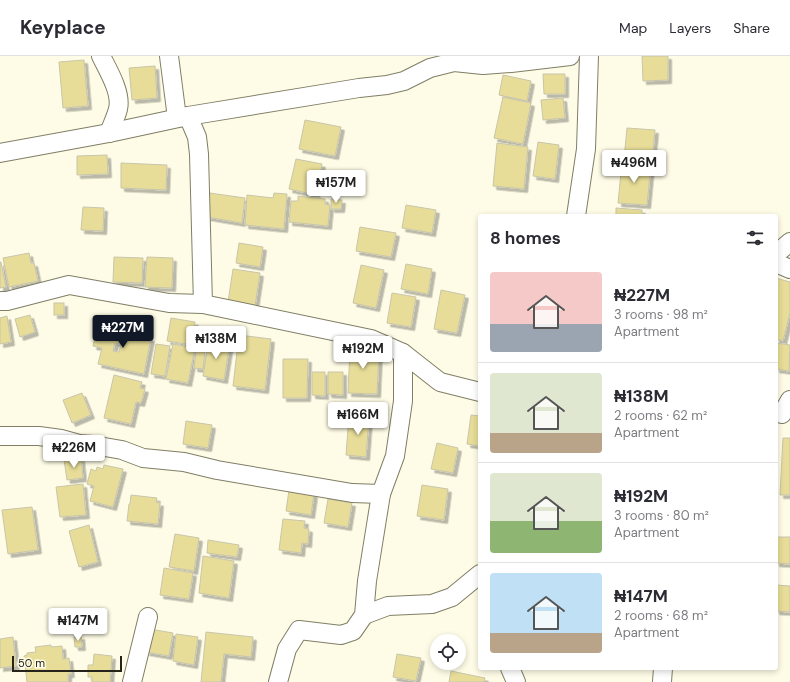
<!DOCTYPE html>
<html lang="en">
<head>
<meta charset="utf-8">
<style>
  body { margin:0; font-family:"DM Sans",sans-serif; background:#f7f7f7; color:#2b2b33; height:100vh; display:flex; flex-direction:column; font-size:15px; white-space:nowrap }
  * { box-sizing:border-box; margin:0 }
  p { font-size:13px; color:#7c7c81 }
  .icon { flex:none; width:22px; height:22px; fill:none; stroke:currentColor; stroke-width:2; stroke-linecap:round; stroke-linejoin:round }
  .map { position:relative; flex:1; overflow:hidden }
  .side { position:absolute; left:478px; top:158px; width:300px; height:456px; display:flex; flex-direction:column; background:#fff; border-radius:4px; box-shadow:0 2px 6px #0003 }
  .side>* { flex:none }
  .buttons { position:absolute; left:430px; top:578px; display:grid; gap:8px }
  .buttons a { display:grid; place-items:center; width:36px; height:36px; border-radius:50%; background:#fff; box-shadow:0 2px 6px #0003; font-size:20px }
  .scale { position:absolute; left:12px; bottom:10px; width:110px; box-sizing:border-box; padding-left:4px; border:2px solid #25231a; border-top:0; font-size:11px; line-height:14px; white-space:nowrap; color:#25231a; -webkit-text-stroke:3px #fefce6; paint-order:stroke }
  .price { position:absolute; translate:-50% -34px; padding:0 9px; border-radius:4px; background:#fff; color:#222; font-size:13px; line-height:26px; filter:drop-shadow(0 1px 2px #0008) }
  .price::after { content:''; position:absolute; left:50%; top:24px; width:12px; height:9px; margin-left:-6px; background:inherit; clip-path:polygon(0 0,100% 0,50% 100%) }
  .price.current { background:#111827; color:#fff }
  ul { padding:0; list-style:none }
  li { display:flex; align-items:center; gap:12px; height:100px; padding:0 12px }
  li+li { border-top:1px solid #e1e1e2 }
  li span { display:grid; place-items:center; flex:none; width:112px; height:80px; border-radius:4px; color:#555 }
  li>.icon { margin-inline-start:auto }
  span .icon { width:48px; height:48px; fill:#fffc; stroke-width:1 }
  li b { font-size:17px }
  h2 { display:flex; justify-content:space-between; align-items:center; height:48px; padding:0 12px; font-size:17px }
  header { display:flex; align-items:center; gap:24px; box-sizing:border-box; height:56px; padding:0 20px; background:#fff; border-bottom:1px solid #e1e1e2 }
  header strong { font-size:19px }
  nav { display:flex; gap:22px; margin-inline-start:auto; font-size:14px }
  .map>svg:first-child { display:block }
  .building { fill:#e7dd98; stroke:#c8c5ab; fill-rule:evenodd; filter:url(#shadow) }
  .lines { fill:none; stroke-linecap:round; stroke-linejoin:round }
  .minor-casing { stroke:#817e66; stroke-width:20 }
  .minor { stroke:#fff; stroke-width:18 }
</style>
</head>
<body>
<header>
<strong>Keyplace</strong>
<nav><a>Map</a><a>Layers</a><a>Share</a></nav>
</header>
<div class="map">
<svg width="790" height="626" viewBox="0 0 790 626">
  <defs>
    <filter id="shadow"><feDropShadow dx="3.5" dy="3.5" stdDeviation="0" flood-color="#0004"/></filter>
  </defs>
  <rect width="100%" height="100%" fill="#fefce6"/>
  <g class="building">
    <path d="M642 0H668V24L643 25Z"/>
    <path d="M84 4 88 50 63 52 59 6Z"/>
    <path d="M155 10 157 42 132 44 129 12Z"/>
    <path d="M543 18H565V38H544Z"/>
    <path d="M503 19 531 25 527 45 499 39Z"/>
    <path d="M503 41 531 47 523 88 494 82Z"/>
    <path d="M563 42 565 62 543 64 541 44Z"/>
    <path d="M305 64 341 71 335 100 299 93Z"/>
    <path d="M627 72 655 74 652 106 624 103Z"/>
    <path d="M538 86 559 89 555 123 533 120Z"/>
    <path d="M497 87 528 91 524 133 493 130Z"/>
    <path d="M107 99 108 118 77 119V100Z"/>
    <path d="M296 103 322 108 316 139 289 133Z"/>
    <path d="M622 106 651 109 647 149 618 147Z"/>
    <path d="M121 107 167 109 166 134 121 132Z"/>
    <path d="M210 137 245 142 242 167 207 161Z"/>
    <path d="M274 137 287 138 284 173 245 169 247 139 273 142Z"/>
    <path d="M298 140 325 143V148L330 149 328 170 289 166 291 145H298Z"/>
    <path d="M331 143 342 144 341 153H331Z"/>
    <path d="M406 149 436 154 432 177 402 172Z"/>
    <path d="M83 151 104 152 103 175 81 174Z"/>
    <path d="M616 152 642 154V160H616Z"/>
    <path d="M360 171 396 177 391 201 356 195Z"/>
    <path d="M239 187 263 191 260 211 236 207Z"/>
    <path d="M29 197 31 207H34L38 225 9 231 3 202Z"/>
    <path d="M114 201 143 202 142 227 113 226Z"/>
    <path d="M147 201 173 202 172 232 145 231Z"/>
    <path d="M0 206H1L6 231 0 232Z"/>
    <path d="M406 208 432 213 428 238 401 233Z"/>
    <path d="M361 209 384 214 376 252 353 247Z"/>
    <path d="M233 213 260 217 255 250 228 246Z"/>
    <path d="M776 222 790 226V257L783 285 776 283Z"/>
    <path d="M441 234 465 239 457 277 434 273Z"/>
    <path d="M392 237 416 241 411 271 387 267Z"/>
    <rect x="54" y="247" width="10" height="12"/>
    <path d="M30 259 35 276 20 281 15 263Z"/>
    <path d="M7 260 11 286 0 288V262Z"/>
    <path d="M171 262 195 266 192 289 167 285Z"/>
    <path d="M97 271 124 277 125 272 138 274 137 279 151 282 144 318 98 308 102 292 93 290ZM115 287 121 288 119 296 113 295Z"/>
    <path d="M239 279 271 283 265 334 233 330Z"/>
    <path d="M209 283 218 285 217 287 220 288 221 285 230 287 224 324 203 320Z"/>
    <path d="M776 287 790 289 789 315 776 313Z"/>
    <path d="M156 288 170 290 165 320 151 318Z"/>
    <path d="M173 288 195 292 188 327 166 323Z"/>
    <path d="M354 288 372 289V293L379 294 377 338 348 337 350 292 354 293Z"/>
    <path d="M196 295 205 296 203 313 194 312Z"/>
    <path d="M283 303H308L307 342H283Z"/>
    <path d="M312 316H325V340L312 339Z"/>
    <path d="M328 316H343V339L328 338Z"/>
    <path d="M114 319 142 326 140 332 145 333 141 347 136 346 131 368 104 362Z"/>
    <path d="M82 337 91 359 72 367 63 344Z"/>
    <path d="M349 359 369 361 366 401 346 399Z"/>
    <path d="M471 359 480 360V390L467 388Z"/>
    <path d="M186 365 212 369 208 392 183 388Z"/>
    <path d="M783 382H790V439H780Z"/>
    <path d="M437 387 458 392 453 417 431 413Z"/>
    <path d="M81 402 83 422 67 424 64 404Z"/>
    <path d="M104 409 123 413 113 451 90 445 94 430 87 428 91 413 96 415 97 411 103 413Z"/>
    <path d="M83 428 86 459 60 461 56 431Z"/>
    <path d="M422 429 448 433 444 464 417 460Z"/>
    <path d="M289 434 314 438 311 459 286 455Z"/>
    <path d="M131 439 157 442 156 446 160 447 158 468 127 465 129 448H130Z"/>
    <path d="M328 443 352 447 348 471 324 467Z"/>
    <path d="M32 451 38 494 8 498 2 454Z"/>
    <path d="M283 463 305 465 304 472 309 473 308 488 302 487 301 497 279 494Z"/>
    <path d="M89 469 98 506 79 511 69 475Z"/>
    <path d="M175 478 199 482 194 515 169 511Z"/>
    <path d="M776 481H790V508L776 507Z"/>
    <path d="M208 484 239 489 237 501 207 497Z"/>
    <path d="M203 500 234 505 229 542 199 537Z"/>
    <path d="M164 512 193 517 189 543 160 539Z"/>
    <path d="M776 529 790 530V556L776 555Z"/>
    <path d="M150 573 173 577 169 600 146 596Z"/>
    <path d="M206 576 253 581 251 601 224 598 221 626H201Z"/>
    <path d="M176 578 198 581 194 609 173 605Z"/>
    <path d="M81 580 82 591H75L74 581Z"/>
    <path d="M13 581 16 610 0 612V583Z"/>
    <path d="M51 589V591L62 590 63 603 69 602 71 618H68V626H27L24 600 27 599V597L36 596 35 591Z"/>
    <path d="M94 598 112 600 110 626H92V621H88V609H93Z"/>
    <path d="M397 598 421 602 416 625 393 621Z"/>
    <path d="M451 615 485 622 484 626H449Z"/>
  </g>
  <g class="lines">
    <defs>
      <g id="minor">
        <path d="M101 0C108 14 122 37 118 53 116 61 112 69 109 77"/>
        <path d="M169 0 177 62"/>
        <path d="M188 60 197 81 199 98 203 248"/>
        <path d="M0 97 109 77 188 60 359 32 387 29 404 25 430 12 454 6 483 9 511 7 570 0"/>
        <path d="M576 160 586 93 589 0"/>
        <path d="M776 198 790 186"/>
        <path d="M776 207 790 213"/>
        <path d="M0 245H7L69 229 169 247 203 248 371 283 403 297 440 326 480 336"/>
        <path d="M782 358 790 344"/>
        <path d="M0 380H39L61 383 79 388 93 389 122 394 143 402 184 406 217 414 352 437 381 438"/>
        <path d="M364 559 388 550 432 548 452 541 480 518"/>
        <path d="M510 612 516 626"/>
        <path d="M132 626 148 561"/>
        <path d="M278 626 287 593 299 574 341 579 353 575 364 559 367 525 381 438 395 400 403 345V297"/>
        <path d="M662 626 663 612"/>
      </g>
    </defs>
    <use href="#minor" class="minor-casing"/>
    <use href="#minor" class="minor"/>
  </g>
</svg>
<div class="buttons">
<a><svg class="icon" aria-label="locate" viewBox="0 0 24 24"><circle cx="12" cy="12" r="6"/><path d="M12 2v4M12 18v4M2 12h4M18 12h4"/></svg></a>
</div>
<div class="scale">50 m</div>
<b class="price" style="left:634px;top:128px">₦496M</b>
<b class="price" style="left:336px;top:148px">₦157M</b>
<b class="price current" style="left:123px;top:293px">₦227M</b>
<b class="price" style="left:216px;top:304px">₦138M</b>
<b class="price" style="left:363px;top:314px">₦192M</b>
<b class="price" style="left:358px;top:380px">₦166M</b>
<b class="price" style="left:74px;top:413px">₦226M</b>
<b class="price" style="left:78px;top:586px">₦147M</b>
<section class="side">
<h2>8 homes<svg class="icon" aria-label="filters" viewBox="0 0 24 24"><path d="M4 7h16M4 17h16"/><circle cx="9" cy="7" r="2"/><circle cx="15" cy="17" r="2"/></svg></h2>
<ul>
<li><span style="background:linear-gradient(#f6c9c9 65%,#9aa5b1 0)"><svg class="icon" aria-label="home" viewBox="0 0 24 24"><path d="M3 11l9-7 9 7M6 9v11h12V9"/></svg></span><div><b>₦227M</b><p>3 rooms · 98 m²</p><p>Apartment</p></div></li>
<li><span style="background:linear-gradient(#dfe7d0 75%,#b9a48a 0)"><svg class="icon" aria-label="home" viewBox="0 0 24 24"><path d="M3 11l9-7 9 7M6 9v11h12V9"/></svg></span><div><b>₦138M</b><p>2 rooms · 62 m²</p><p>Apartment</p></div></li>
<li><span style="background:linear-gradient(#dfe7d0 60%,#8fb573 0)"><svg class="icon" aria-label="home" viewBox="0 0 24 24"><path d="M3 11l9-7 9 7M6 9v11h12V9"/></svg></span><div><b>₦192M</b><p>3 rooms · 80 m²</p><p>Apartment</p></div></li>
<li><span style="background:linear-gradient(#bfe0f5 75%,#b9a48a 0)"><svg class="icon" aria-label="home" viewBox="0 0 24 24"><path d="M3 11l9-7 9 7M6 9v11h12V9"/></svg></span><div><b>₦147M</b><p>2 rooms · 68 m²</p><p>Apartment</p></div></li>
</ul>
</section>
</div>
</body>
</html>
